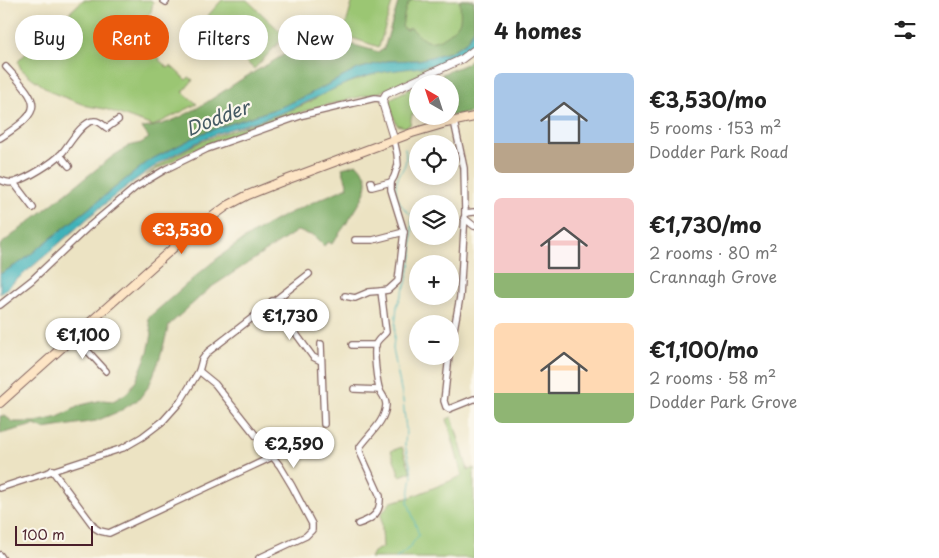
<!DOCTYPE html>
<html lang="en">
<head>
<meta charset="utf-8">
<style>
  body { margin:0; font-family:"Playpen Sans",sans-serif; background:#f6f6f6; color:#222; height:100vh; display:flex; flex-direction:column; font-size:19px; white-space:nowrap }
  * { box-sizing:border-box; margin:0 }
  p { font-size:16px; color:#767676 }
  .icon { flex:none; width:28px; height:28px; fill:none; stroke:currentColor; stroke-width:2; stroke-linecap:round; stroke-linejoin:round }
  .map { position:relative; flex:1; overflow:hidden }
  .panel { display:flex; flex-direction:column; background:#fff; width:465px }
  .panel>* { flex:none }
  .hud { position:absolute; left:15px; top:15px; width:384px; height:45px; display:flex; gap:10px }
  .needle { width:32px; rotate:321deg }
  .controls { position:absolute; left:409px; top:75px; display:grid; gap:10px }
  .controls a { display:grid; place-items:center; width:50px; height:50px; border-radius:50%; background:#fff; box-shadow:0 2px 12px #0003; font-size:25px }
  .scale { position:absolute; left:15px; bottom:12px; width:78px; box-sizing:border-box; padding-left:5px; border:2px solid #4a1f2b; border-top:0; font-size:14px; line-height:18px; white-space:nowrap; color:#4a1f2b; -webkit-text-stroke:4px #fbf7ec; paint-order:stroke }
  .price { position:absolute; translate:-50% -42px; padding:0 11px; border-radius:18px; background:#fff; color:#222; font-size:16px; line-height:32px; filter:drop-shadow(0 1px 2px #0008) }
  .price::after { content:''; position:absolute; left:50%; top:30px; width:15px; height:11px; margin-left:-8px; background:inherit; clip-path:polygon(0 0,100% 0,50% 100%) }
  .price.current { background:#ea580c; color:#fff }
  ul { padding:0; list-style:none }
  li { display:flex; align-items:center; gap:15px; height:125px; padding:0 20px }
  li span { display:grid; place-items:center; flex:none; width:140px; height:100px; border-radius:8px; color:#555 }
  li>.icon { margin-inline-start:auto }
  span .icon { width:60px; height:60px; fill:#fffc; stroke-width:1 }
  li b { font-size:21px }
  h2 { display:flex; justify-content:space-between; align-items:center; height:60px; padding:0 20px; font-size:21px }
  .pill { padding:0 18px; border-radius:22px; background:#fff; box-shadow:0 2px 12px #0003; font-size:18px; line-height:45px }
  .pill.current { background:#ea580c; color:#fff }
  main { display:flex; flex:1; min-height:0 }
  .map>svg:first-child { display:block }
  .green { fill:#9bc673; stroke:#72724f }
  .forest { fill:#7cab65; stroke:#636548 }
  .water { fill:#41b2b9; stroke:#466872 }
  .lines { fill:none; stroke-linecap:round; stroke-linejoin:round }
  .stream { stroke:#41b2b9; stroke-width:1 }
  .minor-casing { stroke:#836460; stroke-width:8 }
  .tertiary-casing { stroke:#836460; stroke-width:9 }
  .secondary-casing { stroke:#836460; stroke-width:10 }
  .minor { stroke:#fff; stroke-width:5.5 }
  .tertiary { stroke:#fff; stroke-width:7 }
  .secondary { stroke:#fde5c5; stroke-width:8 }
  .labels { text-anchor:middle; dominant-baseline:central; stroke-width:4.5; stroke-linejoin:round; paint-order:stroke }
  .water-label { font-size:19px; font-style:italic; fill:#465a64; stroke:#fbf7ec }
</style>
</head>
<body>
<main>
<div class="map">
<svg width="474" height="558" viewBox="0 0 474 558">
  <rect width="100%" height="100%" fill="#fbf7ec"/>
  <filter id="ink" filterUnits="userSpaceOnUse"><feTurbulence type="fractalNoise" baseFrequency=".02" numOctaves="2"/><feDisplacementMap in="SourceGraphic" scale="10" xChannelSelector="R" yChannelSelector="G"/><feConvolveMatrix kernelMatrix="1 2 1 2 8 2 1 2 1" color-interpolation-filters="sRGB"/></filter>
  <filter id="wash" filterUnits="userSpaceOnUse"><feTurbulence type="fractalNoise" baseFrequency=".0096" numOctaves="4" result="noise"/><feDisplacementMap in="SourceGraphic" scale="20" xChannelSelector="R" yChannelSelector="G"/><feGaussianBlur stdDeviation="1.12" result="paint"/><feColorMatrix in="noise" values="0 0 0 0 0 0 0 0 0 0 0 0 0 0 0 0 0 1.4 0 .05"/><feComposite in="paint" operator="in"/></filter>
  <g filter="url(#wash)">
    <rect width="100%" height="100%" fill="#ece3c3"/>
    <g class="green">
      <path d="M83 0H151L153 2 151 12 138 25 139 30 128 39 141 55C149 50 153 53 160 58L159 60 168 68 171 66 186 80 189 77 193 80 183 92 197 104 153 126 105 109 87 106 53 93 32 78 21 69 18 62 21 58Z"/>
      <path d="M222 0H247L285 36 254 69 203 21Z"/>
      <path d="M353 0H393L379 47 343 35Z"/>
      <path d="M399 0H474V29L441 55 443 63 441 65 380 92 314 108 212 142 192 150 145 176C165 161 188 146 211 138 245 125 279 116 312 101V100L340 85 371 75 379 52 384 49Z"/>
      <path d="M417 85V116L412 114 410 125 405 127 397 125 389 105 390 99Z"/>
      <path d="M452 417 468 470 474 468V558H370L373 552 383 547 381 514 391 502 411 497 462 476 447 419Z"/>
      <path d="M402 447 411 472 400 476 391 451Z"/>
    </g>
    <g class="forest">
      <path d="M399 0H412C404 6 404 18 402 27L406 30 411 28C416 32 421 39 427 41 437 44 457 31 460 20 461 14 460 6 460 0H474V29L466 42 450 52 419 60 387 61 358 69 304 97 281 107 203 133 150 160 21 262 0 274V245L113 156 129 146 141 143 149 138 142 128C179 125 212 98 242 79 266 65 289 53 311 36L310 33 379 52 384 49Z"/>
      <path d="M474 57V112L450 116V109L453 107 450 98V84H445L442 74 466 64Z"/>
      <path d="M357 164C361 169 367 174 367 181 368 198 341 230 332 244L328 242 324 246 314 236 297 231 210 288 169 325 160 358 149 386 139 399 120 411 96 421 44 429 34 425 0 434V416H5L13 422H36L58 417 81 405 102 400 113 401 127 393 136 381 148 352 152 334 148 318C181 290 212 259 249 236 280 215 314 202 348 187L342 168Z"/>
    </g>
    <path class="water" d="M474 29V44C448 72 405 65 371 75 340 83 313 101 284 112 255 123 225 128 198 142 147 166 105 203 63 240 43 258 21 276 0 294V274L21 262 150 160 170 150 203 133 281 107 304 97 358 69 387 61 419 60 450 52 466 42Z"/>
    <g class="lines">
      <path class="stream" d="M396 558 408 549 419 535 408 502 412 476 411 468 405 445 406 430 403 400 393 349 397 306 406 284 412 256V215C402 210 394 195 396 183 400 168 409 169 405 148"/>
    </g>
  </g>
  <g filter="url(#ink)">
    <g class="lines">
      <defs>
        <g id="minor">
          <path d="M163 0 166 2"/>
          <path d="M0 138C46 109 39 103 6 67"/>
          <path d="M60 155 69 166"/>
          <path d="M0 180C5 182 10 184 15 182 28 178 53 163 62 153 69 145 82 121 94 121 99 120 104 126 107 128L118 120"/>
          <path d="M371 182 372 187 391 182"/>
          <path d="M14 183 33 208"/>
          <path d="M465 213 474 212"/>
          <path d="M464 218 474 226"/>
          <path d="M355 240H373L404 232"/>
          <path d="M345 296 355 298 369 292 381 291"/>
          <path d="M272 301 313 357 321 361"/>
          <path d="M0 305 32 280 86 229 123 198 136 187 166 169 207 149 303 115 375 98 383 99"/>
          <path d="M74 336 106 371"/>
          <path d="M321 344 324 424"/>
          <path d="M352 345H376"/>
          <path d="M450 351 460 297 465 213 464 168 454 121"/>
          <path d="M449 356 444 401 446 407 449 409 474 399"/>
          <path d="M199 371 215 384 280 466 292 486 312 524V530L306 536 259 558"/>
          <path d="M354 389 380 390"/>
          <path d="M52 470 95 528 100 531 109 533 272 457"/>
          <path d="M0 488 123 448 142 437 163 421 180 402 199 371 202 360 208 352 309 274"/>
          <path d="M358 524C373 519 381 513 380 496L360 452V447C369 434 385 422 386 405 386 399 383 396 380 391 377 383 373 352 376 344 377 340 383 336 386 332L381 291 388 290 398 281 404 232 391 190V182L394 177 398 165 397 154 394 140"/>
          <path d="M0 555 2 558"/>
        </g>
        <path id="tertiary" d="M394 140 383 104V99L386 94 462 59 474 50"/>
        <path id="secondary" d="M0 403 191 232 227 206 248 195 278 183 412 133 446 123 474 117"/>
      </defs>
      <use href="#minor" class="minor-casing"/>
      <use href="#tertiary" class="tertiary-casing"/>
      <use href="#secondary" class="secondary-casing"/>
      <use href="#minor" class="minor"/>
      <use href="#tertiary" class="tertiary"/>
      <use href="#secondary" class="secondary"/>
    </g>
  </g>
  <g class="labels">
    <g class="water-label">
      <text transform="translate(217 117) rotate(-21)">Dodder</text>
    </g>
  </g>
</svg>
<div class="controls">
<a><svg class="needle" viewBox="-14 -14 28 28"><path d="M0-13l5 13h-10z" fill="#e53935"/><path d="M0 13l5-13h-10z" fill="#767676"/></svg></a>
<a><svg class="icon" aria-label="locate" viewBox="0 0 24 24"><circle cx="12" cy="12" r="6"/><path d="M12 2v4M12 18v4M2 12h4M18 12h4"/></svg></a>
<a><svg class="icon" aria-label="layers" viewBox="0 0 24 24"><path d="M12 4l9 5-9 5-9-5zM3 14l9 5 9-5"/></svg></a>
<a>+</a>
<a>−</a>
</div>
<div class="scale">100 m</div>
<b class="price current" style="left:182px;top:255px">€3,530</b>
<b class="price" style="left:290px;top:341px">€1,730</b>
<b class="price" style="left:83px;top:360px">€1,100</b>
<b class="price" style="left:294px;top:469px">€2,590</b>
<div class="hud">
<a class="pill">Buy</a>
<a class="pill current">Rent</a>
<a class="pill">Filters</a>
<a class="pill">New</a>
</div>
</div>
<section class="panel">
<h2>4 homes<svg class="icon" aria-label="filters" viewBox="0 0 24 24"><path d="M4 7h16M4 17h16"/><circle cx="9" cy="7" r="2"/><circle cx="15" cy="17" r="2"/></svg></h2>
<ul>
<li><span style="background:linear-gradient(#a9c7e8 70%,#b9a48a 0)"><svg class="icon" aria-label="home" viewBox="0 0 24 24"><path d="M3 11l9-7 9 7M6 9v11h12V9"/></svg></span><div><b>€3,530/mo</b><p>5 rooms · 153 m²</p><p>Dodder Park Road</p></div></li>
<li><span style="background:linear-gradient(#f6c9c9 75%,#8fb573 0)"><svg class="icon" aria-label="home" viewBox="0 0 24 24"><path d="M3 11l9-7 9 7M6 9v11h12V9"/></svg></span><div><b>€1,730/mo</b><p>2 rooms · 80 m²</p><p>Crannagh Grove</p></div></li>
<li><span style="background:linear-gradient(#ffd9b3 70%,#8fb573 0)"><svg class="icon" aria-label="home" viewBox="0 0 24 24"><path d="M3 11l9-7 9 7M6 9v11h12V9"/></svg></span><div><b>€1,100/mo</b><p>2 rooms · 58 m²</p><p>Dodder Park Grove</p></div></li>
</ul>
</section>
</main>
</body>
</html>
